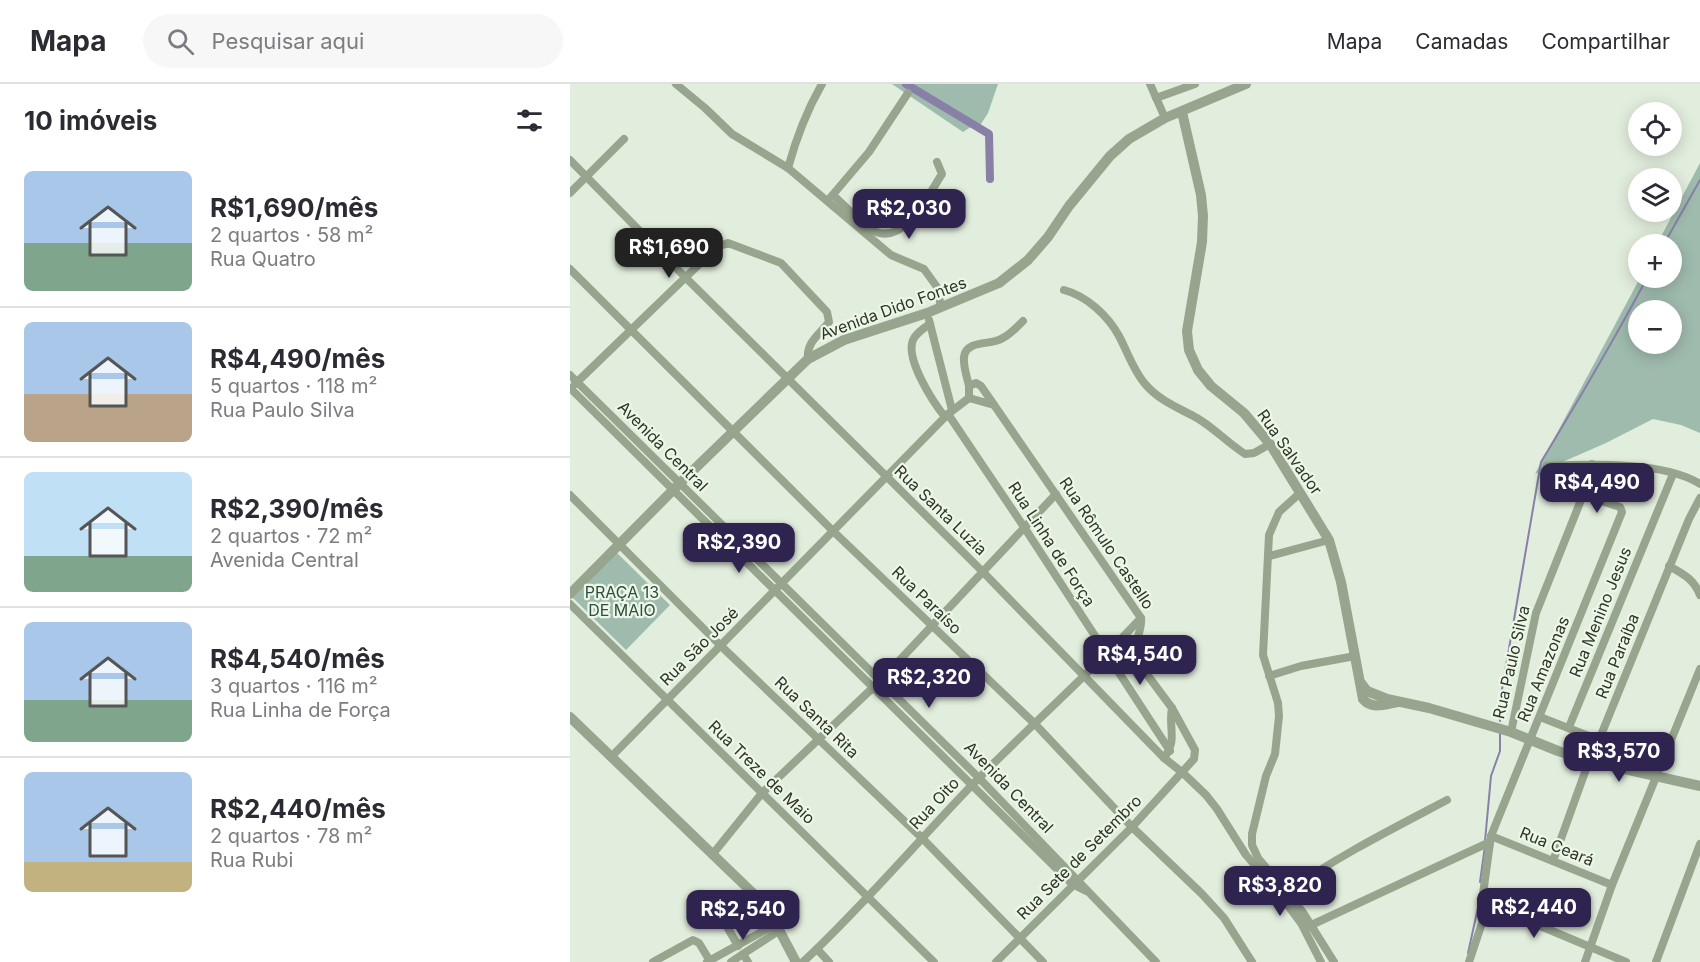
<!DOCTYPE html>
<html lang="pt">
<head>
<meta charset="utf-8">
<style>
  body { margin:0; font-family:Inter,sans-serif; background:#f7f7f7; color:#2b2b33; height:100vh; display:flex; flex-direction:column; font-size:22px; white-space:nowrap }
  * { box-sizing:border-box; margin:0 }
  p { font-size:20px; color:#7c7c81 }
  .icon { flex:none; width:33px; height:33px; fill:none; stroke:currentColor; stroke-width:2; stroke-linecap:round; stroke-linejoin:round }
  .map { position:relative; flex:1; overflow:hidden }
  .side { display:flex; flex-direction:column; background:#fff; width:570px }
  .side>* { flex:none }
  .fabs { position:absolute; left:1058px; top:18px; display:grid; gap:12px }
  .fabs a { display:grid; place-items:center; width:54px; height:54px; border-radius:50%; background:#fff; box-shadow:0 3px 15px #0003; font-size:30px }
  .price { position:absolute; translate:-50% -51px; padding:0 14px; border-radius:12px; background:#2f244f; color:#fff; font-size:20px; line-height:39px; filter:drop-shadow(0 2px 3px #0008) }
  .price::after { content:''; position:absolute; left:50%; top:36px; width:18px; height:14px; margin-left:-9px; background:inherit; clip-path:polygon(0 0,100% 0,50% 100%) }
  .price.active { background:#222; color:#fff }
  ul { padding:0; list-style:none }
  li { display:flex; align-items:center; gap:18px; height:150px; padding:0 24px }
  li+li { border-top:2px solid #e1e1e2 }
  li span { display:grid; place-items:center; flex:none; width:168px; height:120px; border-radius:9px; color:#555 }
  li>.icon { margin-inline-start:auto }
  span .icon { width:72px; height:72px; fill:#fffc; stroke-width:1 }
  li b { font-size:26px }
  h2 { display:flex; justify-content:space-between; align-items:center; height:72px; padding:0 24px; font-size:26px }
  header { display:flex; align-items:center; gap:36px; box-sizing:border-box; height:84px; padding:0 30px; background:#fff; border-bottom:2px solid #e1e1e2 }
  header strong { font-size:28px }
  nav { display:flex; gap:33px; margin-inline-start:auto; font-size:21px }
  .search { width:420px; height:54px; background:#f7f7f7; display:flex; align-items:center; gap:15px; box-sizing:border-box; padding:0 21px; border-radius:33px; color:#7c7c81; font-size:22px }
  main { display:flex; flex:1; min-height:0 }
  .map>svg:first-child { display:block }
  .green { fill:#9fbbae; fill-rule:evenodd }
  .lines { fill:none; stroke-linecap:round; stroke-linejoin:round }
  .stream { stroke:#8980a8; stroke-width:2 }
  .canal { stroke:#8980a8; stroke-width:8 }
  .minor { stroke:#97a58e; stroke-width:8 }
  .tertiary { stroke:#97a58e; stroke-width:10 }
  .labels { text-anchor:middle; dominant-baseline:central; stroke-width:4.5; stroke-linejoin:round; paint-order:stroke }
  .street-label { font-size:16px; fill:#2e3429; stroke:#ecf7e8 }
  .park-label { font-size:16px; fill:#304e41; stroke:#ecf7e8 }
</style>
</head>
<body>
<header>
<strong>Mapa</strong>
<div class="search"><svg class="icon" aria-label="search" viewBox="0 0 24 24"><circle cx="10" cy="10" r="6"/><path d="M15 15l6 6"/></svg>Pesquisar aqui</div>
<nav><a>Mapa</a><a>Camadas</a><a>Compartilhar</a></nav>
</header>
<main>
<section class="side">
<h2>10 imóveis<svg class="icon" aria-label="filters" viewBox="0 0 24 24"><path d="M4 7h16M4 17h16"/><circle cx="9" cy="7" r="2"/><circle cx="15" cy="17" r="2"/></svg></h2>
<ul>
<li><span style="background:linear-gradient(#a9c7e8 60%,#7fa58c 0)"><svg class="icon" aria-label="home" viewBox="0 0 24 24"><path d="M3 11l9-7 9 7M6 9v11h12V9"/></svg></span><div><b>R$1,690/mês</b><p>2 quartos · 58 m²</p><p>Rua Quatro</p></div></li>
<li><span style="background:linear-gradient(#a9c7e8 60%,#b9a48a 0)"><svg class="icon" aria-label="home" viewBox="0 0 24 24"><path d="M3 11l9-7 9 7M6 9v11h12V9"/></svg></span><div><b>R$4,490/mês</b><p>5 quartos · 118 m²</p><p>Rua Paulo Silva</p></div></li>
<li><span style="background:linear-gradient(#bfe0f5 70%,#7fa58c 0)"><svg class="icon" aria-label="home" viewBox="0 0 24 24"><path d="M3 11l9-7 9 7M6 9v11h12V9"/></svg></span><div><b>R$2,390/mês</b><p>2 quartos · 72 m²</p><p>Avenida Central</p></div></li>
<li><span style="background:linear-gradient(#a9c7e8 65%,#7fa58c 0)"><svg class="icon" aria-label="home" viewBox="0 0 24 24"><path d="M3 11l9-7 9 7M6 9v11h12V9"/></svg></span><div><b>R$4,540/mês</b><p>3 quartos · 116 m²</p><p>Rua Linha de Força</p></div></li>
<li><span style="background:linear-gradient(#a9c7e8 75%,#c2b280 0)"><svg class="icon" aria-label="home" viewBox="0 0 24 24"><path d="M3 11l9-7 9 7M6 9v11h12V9"/></svg></span><div><b>R$2,440/mês</b><p>2 quartos · 78 m²</p><p>Rua Rubi</p></div></li>
</ul>
</section>
<div class="map">
<svg width="1130" height="878" viewBox="0 0 1130 878">
  <rect width="100%" height="100%" fill="#e2eedd"/>
  <g class="green">
    <path d="M322 0H428L418 29 411 40 399 44 393 48Z"/>
    <path d="M1130 79V349L1111 341 1083 335 1036 359 965 390 1070 194H1101V160H1087ZM1068 226H1101V260H1068Z"/>
    <path d="M47 469 100 521 56 566 3 514Z"/>
  </g>
  <g class="lines">
    <g class="stream">
      <path d="M1094 160 1130 96"/>
      <path d="M930 637 929 623 971 378C1008 317 1044 256 1077 194"/>
      <path d="M915 757 921 692 930 667V649"/>
      <path d="M910 798 915 762"/>
      <path d="M898 869 909 819"/>
    </g>
    <path class="canal" d="M336 0 419 50 420 95"/>
    <g class="minor">
      <path d="M106 0 135 24 162 50 218 84 321 171 354 185 367 203 371 223"/>
      <path d="M580 0 595 34"/>
      <path d="M586 14 625 0"/>
      <path d="M0 76 115 193 412 487 594 674 613 689 636 711 647 725 676 771 708 808 731 839 751 878"/>
      <path d="M218 84C226 55 237 26 252 0"/>
      <path d="M0 109 54 55"/>
      <path d="M263 111C272 119 296 145 306 148 337 159 358 111 372 90L367 78"/>
      <path d="M260 114 299 68 338 9"/>
      <path d="M0 185 263 447 465 640 562 743 632 810 654 834 682 878"/>
      <path d="M494 206C517 212 538 232 549 252 558 269 564 288 576 301 590 317 609 324 627 334 644 344 658 359 675 370L684 369 700 360"/>
      <path d="M359 236 382 326"/>
      <path d="M360 240C354 244 346 249 343 256 335 275 363 318 375 333"/>
      <path d="M0 291 409 694 586 878"/>
      <path d="M5 300 147 163 158 159 211 179 257 228 259 238C250 250 236 258 238 275"/>
      <path d="M399 302C397 293 393 282 394 273 396 256 420 261 431 255 440 251 446 244 453 237"/>
      <path d="M0 304 502 800 516 807"/>
      <path d="M399 314 424 321"/>
      <path d="M378 330 454 443 600 667"/>
      <path d="M977 382C1018 380 1094 377 1130 400"/>
      <path d="M730 409 709 428 699 451 693 571 708 619 709 632 705 670 696 692 682 750V761L688 774 732 827 764 878"/>
      <path d="M0 411 151 562 352 754 473 878"/>
      <path d="M700 472 759 456"/>
      <path d="M1099 482C1113 490 1124 495 1130 511"/>
      <path d="M0 520 364 878"/>
      <path d="M699 592 731 582 785 572"/>
      <path d="M970 633 1029 656"/>
      <path d="M999 643 1103 390"/>
      <path d="M941 648 966 529 1013 411 1022 380"/>
      <path d="M41 673 378 330 399 314V302L406 299 411 302 571 534C573 549 560 561 567 577L602 624C598 644 608 656 594 674"/>
      <path d="M921 752 1042 801"/>
      <path d="M142 771 192 709 311 596 486 410"/>
      <path d="M983 777 1019 677 1029 656 1119 435 1130 414"/>
      <path d="M717 808C768 772 822 745 877 716"/>
      <path d="M917 824 912 817 921 752 1052 428 1050 423 1013 411"/>
      <path d="M917 824 975 844 1056 878"/>
      <path d="M152 834 168 862"/>
      <path d="M737 843 920 758"/>
      <path d="M247 865 259 878"/>
      <path d="M173 870 210 846"/>
      <path d="M83 878 123 856 129 859 140 877"/>
      <path d="M137 878 206 840"/>
      <path d="M161 878 173 870 178 878"/>
      <path d="M233 878C293 822 346 759 403 700 458 644 517 592 571 534"/>
      <path d="M426 878 562 743 624 675 625 666 602 624"/>
      <path d="M899 878 917 824"/>
      <path d="M1015 878 1042 801 1130 585"/>
      <path d="M1086 878 1130 760"/>
    </g>
    <g class="tertiary">
      <path d="M612 28 631 111 633 132 632 158 617 247 619 266 628 286 641 302 674 329 700 360 759 456 771 498 793 615C802 626 816 620 828 618"/>
      <path d="M0 510 110 399 238 275 274 256 357 229 429 199 458 176 478 153 499 122 540 72 559 55 595 34 676 0"/>
      <path d="M791 599 797 607 817 615 859 624 941 648 988 667 1019 677 1130 702"/>
      <path d="M0 633 189 815 206 840 226 878"/>
    </g>
  </g>
  <g class="labels">
    <g class="street-label">
      <text transform="translate(323 224) rotate(-20)">Avenida Dido Fontes</text>
      <text transform="translate(93 362) rotate(45)">Avenida Central</text>
      <text transform="translate(720 368) rotate(55)">Rua Salvador</text>
      <text transform="translate(371 426) rotate(44)">Rua Santa Luzia</text>
      <text transform="translate(537 459) rotate(56)">Rua Rômulo Castello</text>
      <text transform="translate(482 460) rotate(57)">Rua Linha de Força</text>
      <text transform="translate(357 516) rotate(44)">Rua Paraíso</text>
      <text transform="translate(1030 528) rotate(-68)">Rua Menino Jesus</text>
      <text transform="translate(129 562) rotate(-45)">Rua São José</text>
      <text transform="translate(1047 572) rotate(-68)">Rua Paraíba</text>
      <text transform="translate(941 578) rotate(-77)">Rua Paulo Silva</text>
      <text transform="translate(973 585) rotate(-68)">Rua Amazonas</text>
      <text transform="translate(247 633) rotate(44)">Rua Santa Rita</text>
      <text transform="translate(192 688) rotate(44)">Rua Treze de Maio</text>
      <text transform="translate(439 703) rotate(46)">Avenida Central</text>
      <text transform="translate(364 719) rotate(-47)">Rua Oito</text>
      <text transform="translate(987 762) rotate(22)">Rua Ceará</text>
      <text transform="translate(509 773) rotate(-45)">Rua Sete de Setembro</text>
    </g>
    <g class="park-label">
      <text x="52" y="508">PRAÇA 13<tspan x="52" dy="18">DE MAIO</tspan></text>
    </g>
  </g>
</svg>
<div class="fabs">
<a><svg class="icon" aria-label="locate" viewBox="0 0 24 24"><circle cx="12" cy="12" r="6"/><path d="M12 2v4M12 18v4M2 12h4M18 12h4"/></svg></a>
<a><svg class="icon" aria-label="layers" viewBox="0 0 24 24"><path d="M12 4l9 5-9 5-9-5zM3 14l9 5 9-5"/></svg></a>
<a>+</a>
<a>−</a>
</div>
<b class="price" style="left:339px;top:156px">R$2,030</b>
<b class="price active" style="left:99px;top:195px">R$1,690</b>
<b class="price" style="left:1027px;top:430px">R$4,490</b>
<b class="price" style="left:169px;top:490px">R$2,390</b>
<b class="price" style="left:570px;top:602px">R$4,540</b>
<b class="price" style="left:359px;top:625px">R$2,320</b>
<b class="price" style="left:1049px;top:699px">R$3,570</b>
<b class="price" style="left:710px;top:833px">R$3,820</b>
<b class="price" style="left:964px;top:855px">R$2,440</b>
<b class="price" style="left:173px;top:857px">R$2,540</b>
</div>
</main>
</body>
</html>
